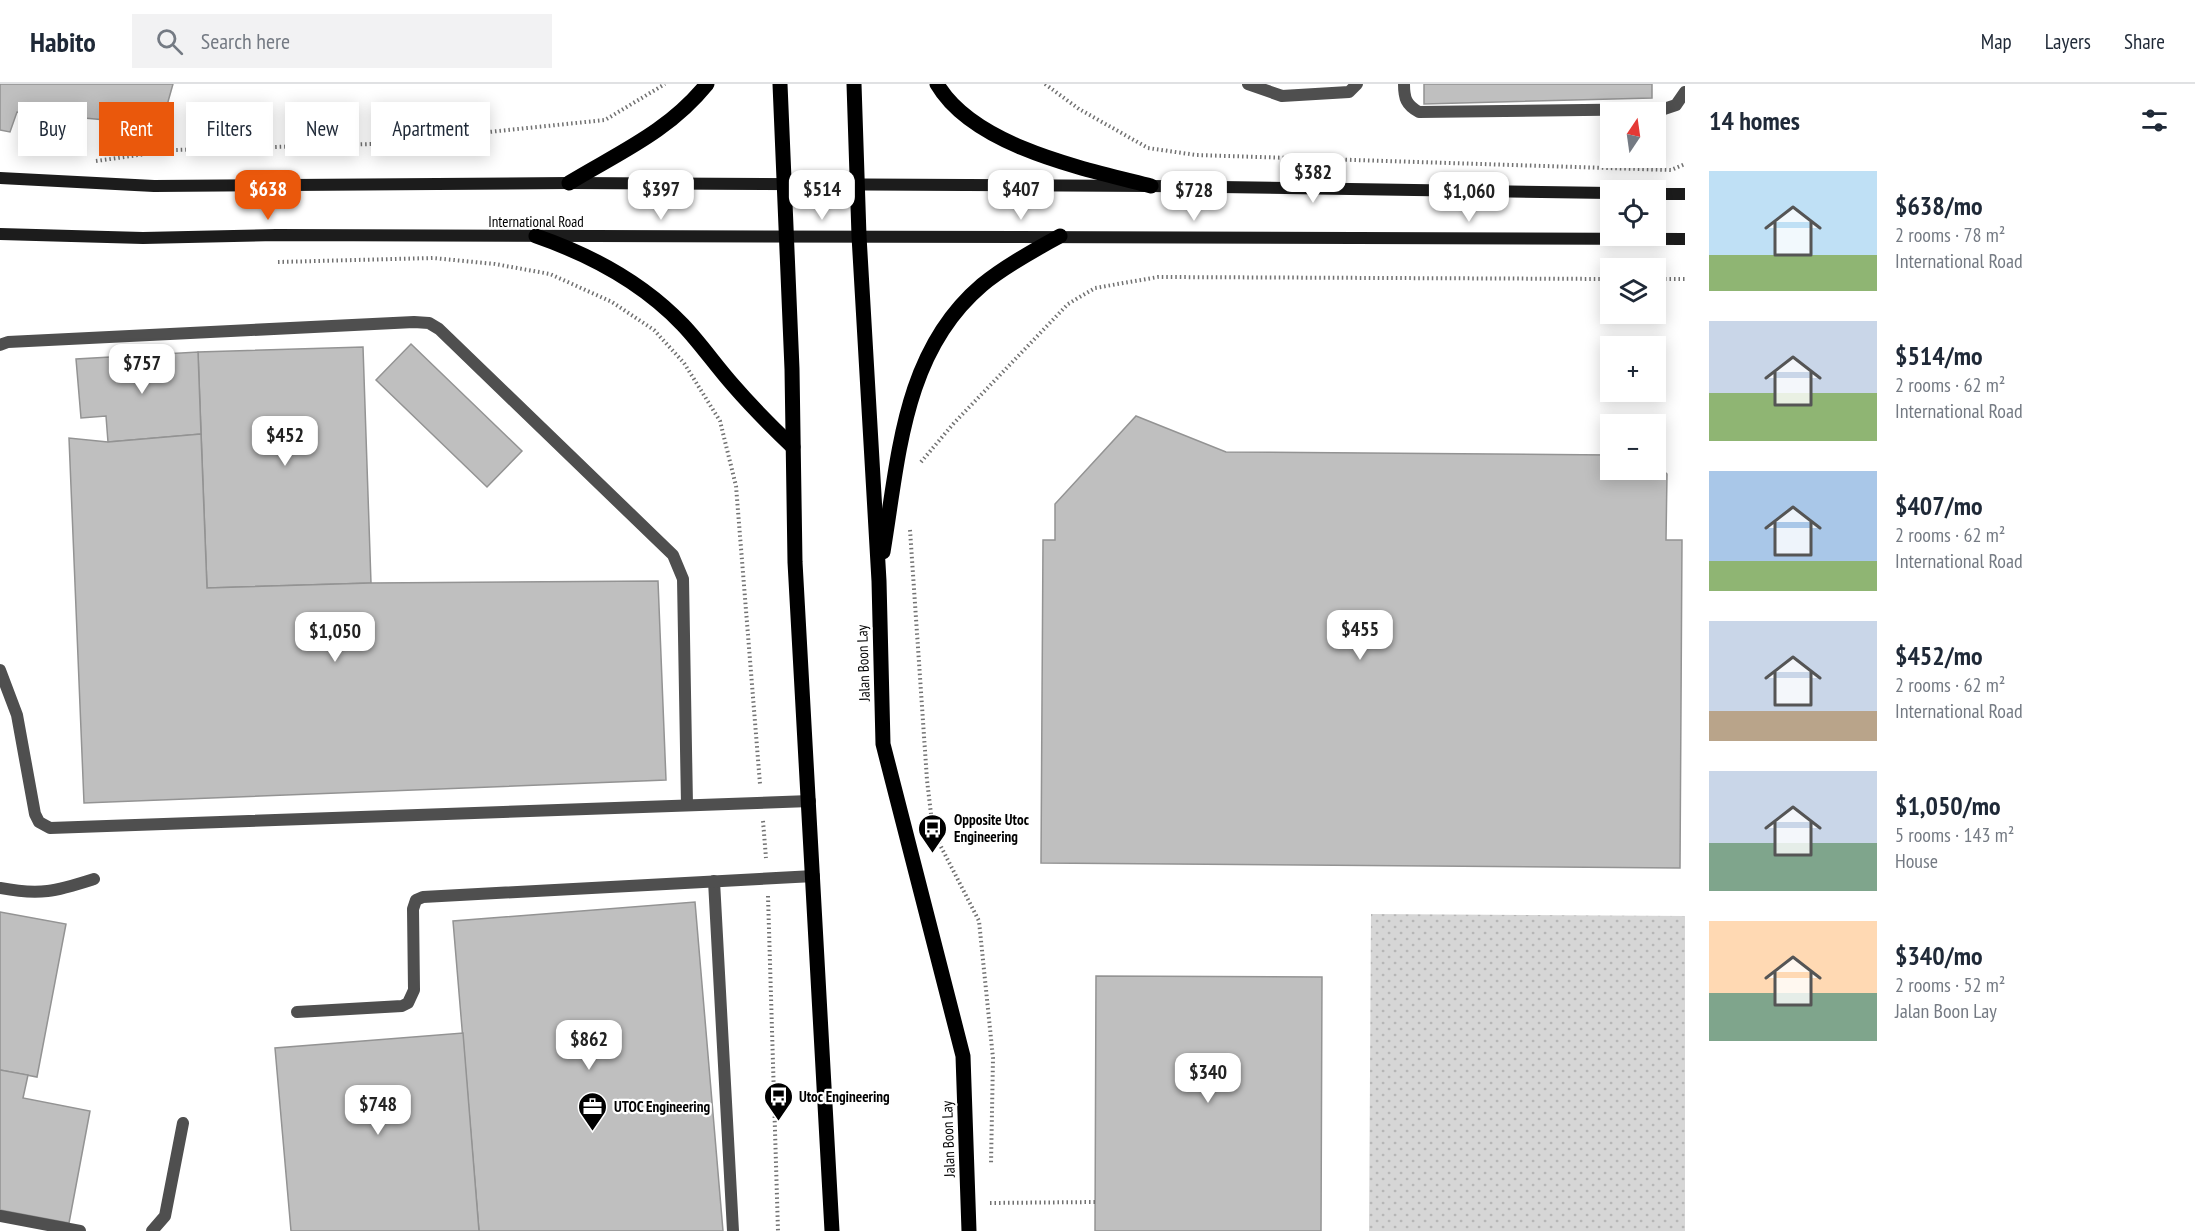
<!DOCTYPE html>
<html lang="en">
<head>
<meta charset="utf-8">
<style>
  body { margin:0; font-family:"PT Sans Narrow",sans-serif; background:#f2f2f3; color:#1f2937; height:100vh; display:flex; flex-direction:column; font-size:22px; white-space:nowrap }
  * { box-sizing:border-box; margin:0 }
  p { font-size:20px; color:#747a83 }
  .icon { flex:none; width:33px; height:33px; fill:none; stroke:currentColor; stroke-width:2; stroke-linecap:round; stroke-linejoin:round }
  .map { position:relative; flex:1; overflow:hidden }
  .side { display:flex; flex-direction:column; background:#fff; width:510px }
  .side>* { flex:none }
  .hud { position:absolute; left:18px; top:18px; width:570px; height:54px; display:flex; gap:12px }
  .needle { width:39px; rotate:13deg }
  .buttons { position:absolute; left:1600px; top:18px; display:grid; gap:12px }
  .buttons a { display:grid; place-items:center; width:66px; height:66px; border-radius:0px; background:#fff; box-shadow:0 3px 15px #0003; font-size:30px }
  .price { position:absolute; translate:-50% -51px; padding:0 14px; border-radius:12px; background:#fff; color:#222; font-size:20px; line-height:39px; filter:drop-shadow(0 2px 3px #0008) }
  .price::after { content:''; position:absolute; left:50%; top:36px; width:18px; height:14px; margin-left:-9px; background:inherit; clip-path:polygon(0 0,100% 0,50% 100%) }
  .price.current { background:#ea580c; color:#fff }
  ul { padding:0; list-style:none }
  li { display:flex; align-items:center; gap:18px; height:150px; padding:0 24px }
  li span { display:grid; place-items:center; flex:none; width:168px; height:120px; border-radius:0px; color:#555 }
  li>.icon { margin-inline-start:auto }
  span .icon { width:72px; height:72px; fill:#fffc; stroke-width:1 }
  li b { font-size:26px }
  h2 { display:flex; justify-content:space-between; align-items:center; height:72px; padding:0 24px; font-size:26px }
  .chip { padding:0 21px; border-radius:0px; background:#fff; box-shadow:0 3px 15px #0003; font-size:21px; line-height:54px }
  .chip.current { background:#ea580c; color:#fff }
  header { display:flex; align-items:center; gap:36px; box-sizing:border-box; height:84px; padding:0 30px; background:#fff; border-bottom:2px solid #e0e1e3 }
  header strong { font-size:28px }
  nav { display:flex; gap:33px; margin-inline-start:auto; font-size:21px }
  .search { width:420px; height:54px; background:#f2f2f3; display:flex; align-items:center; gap:15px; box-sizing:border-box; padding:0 21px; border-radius:0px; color:#747a83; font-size:22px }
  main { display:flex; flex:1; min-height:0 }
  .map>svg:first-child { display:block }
  .grass { fill:url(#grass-dots) }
  .building { fill:#bfbfbf; stroke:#939393; stroke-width:1.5 }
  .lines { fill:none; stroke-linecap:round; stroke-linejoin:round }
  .path { stroke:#717171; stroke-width:4; stroke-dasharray:1.5 3; stroke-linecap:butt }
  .lane { stroke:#4f4f4f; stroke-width:12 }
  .secondary { stroke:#1c1c1c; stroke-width:12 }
  .primary { stroke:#000; stroke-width:15 }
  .labels { text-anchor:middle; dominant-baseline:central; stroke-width:4.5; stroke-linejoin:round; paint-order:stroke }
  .street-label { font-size:15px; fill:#000; stroke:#fff }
  .poi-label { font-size:15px; font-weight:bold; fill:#000; stroke:#fff; text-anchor:start }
</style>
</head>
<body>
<header>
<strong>Habito</strong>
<div class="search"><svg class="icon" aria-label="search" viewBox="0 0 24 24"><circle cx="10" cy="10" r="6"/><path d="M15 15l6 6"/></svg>Search here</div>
<nav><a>Map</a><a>Layers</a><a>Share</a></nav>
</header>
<main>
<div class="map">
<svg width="1685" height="1147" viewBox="0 0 1685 1147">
  <defs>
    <pattern id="grass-dots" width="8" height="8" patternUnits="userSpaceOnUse" patternTransform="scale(1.5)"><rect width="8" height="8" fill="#d6d6d6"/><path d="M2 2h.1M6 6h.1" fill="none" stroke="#b6b6b6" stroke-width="1.8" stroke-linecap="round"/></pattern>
  </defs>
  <rect width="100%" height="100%" fill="#fff"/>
  <path class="grass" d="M1371 830 1685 832V1147H1369Z"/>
  <g class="building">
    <path d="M0 0H173L164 32 106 36 17 28 10 48 0 46Z"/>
    <path d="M1424 0H1652V14L1424 20Z"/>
    <path d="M411 260 522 367 487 403 376 296Z"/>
    <path d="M363 263 371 499 207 504 198 268Z"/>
    <path d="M198 268 201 350 108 358 106 332 81 334 76 275Z"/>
    <path d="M1136 332 1226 368 1611 371V386H1656V379L1667 390 1666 456H1682L1680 784 1041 779 1043 456H1055V420Z"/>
    <path d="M201 350 207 504 371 499 658 497 666 696 84 719 69 354 108 358Z"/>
    <path d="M695 818 723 1147H479L453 837Z"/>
    <path d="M0 828 66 840 37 993 0 986Z"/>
    <path d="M1096 892 1322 893 1321 1147H1095Z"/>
    <path d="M463 949 479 1147H291L275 964Z"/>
    <path d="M0 986 28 991 23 1014 90 1027 69 1139 0 1126Z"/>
  </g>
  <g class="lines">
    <g class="path">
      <path d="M1045 0 1079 25 1148 64 1196 71 1671 86 1685 80"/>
      <path d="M96 77 174 66 372 60 605 36 665 0"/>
      <path d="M278 178 433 174 495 180 550 190 612 218 654 246 684 279 720 337 736 402 760 700"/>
      <path d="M1656 195H1685"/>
      <path d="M921 378 954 339 1068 220 1095 204 1158 193 1611 195"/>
      <path d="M910 446 927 696 933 747 979 837 993 974 991 1080"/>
      <path d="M763 737 766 774"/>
      <path d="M768 812 778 1147"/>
      <path d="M990 1119 1096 1118"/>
    </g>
    <g class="lane">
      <path d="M1248 0 1282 12 1349 8 1357 0"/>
      <path d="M1404 0C1404 14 1406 21 1419 28L1664 25 1676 21 1685 8"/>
      <path d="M0 261 8 258 414 238 429 239 439 245 673 471 683 495 687 721"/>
      <path d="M0 586 17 631 35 730 39 738 50 744 810 717"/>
      <path d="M714 797 733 1147"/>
      <path d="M0 804C41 812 56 807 94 795"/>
      <path d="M297 928 402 922 408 919 414 906 413 825 416 816 423 813 814 792"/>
      <path d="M0 1132 80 1147"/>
      <path d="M152 1147 165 1132 183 1039"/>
    </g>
    <g class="secondary">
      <path d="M0 94 154 102 569 99 1151 102 1611 109"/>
      <path d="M1656 110H1685"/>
      <path d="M0 150 143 154 276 151 1685 155"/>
    </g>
    <g class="primary">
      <path d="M780 0 792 285 795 478 832 1147"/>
      <path d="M854 0 859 152 879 497 883 660 963 972 969 1147"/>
      <path d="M937 0C974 63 1085 85 1151 102"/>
      <path d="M569 99C620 68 668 48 707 0"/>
      <path d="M536 152C591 171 642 198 683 241 701 260 716 282 733 301 752 323 772 343 793 363"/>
      <path d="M883 468C899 372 903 268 982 201 1005 182 1034 166 1060 152"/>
    </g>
  </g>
  <defs>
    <symbol id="bus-pin" viewBox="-11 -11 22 30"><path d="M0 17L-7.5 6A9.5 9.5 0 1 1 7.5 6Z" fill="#000" stroke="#fff"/><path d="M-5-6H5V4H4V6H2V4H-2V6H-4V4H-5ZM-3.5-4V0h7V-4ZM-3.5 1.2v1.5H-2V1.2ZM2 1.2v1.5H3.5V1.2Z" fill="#fff"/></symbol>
    <symbol id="office-pin" viewBox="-11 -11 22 30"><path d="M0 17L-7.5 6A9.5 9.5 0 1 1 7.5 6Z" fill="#000" stroke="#fff"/><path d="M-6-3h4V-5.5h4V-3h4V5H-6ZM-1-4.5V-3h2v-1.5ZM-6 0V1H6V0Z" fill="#fff"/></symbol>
  </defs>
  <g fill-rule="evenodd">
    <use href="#bus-pin" x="916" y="728" width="33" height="45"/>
    <use href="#bus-pin" x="762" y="996" width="33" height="45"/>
    <use href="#office-pin" x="576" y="1006" width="33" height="45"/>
  </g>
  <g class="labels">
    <g class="street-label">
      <text x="536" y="137">International Road</text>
      <text transform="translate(863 579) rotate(-92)">Jalan Boon Lay</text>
      <text transform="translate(948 1055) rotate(-92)">Jalan Boon Lay</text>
    </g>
    <g class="poi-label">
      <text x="954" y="735">Opposite Utoc<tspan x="954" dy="17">Engineering</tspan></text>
      <text x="799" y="1012">Utoc Engineering</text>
      <text x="614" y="1022">UTOC Engineering</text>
    </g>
  </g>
</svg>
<div class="buttons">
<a><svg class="needle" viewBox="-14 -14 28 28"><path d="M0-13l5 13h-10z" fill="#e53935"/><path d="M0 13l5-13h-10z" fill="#747a83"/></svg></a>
<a><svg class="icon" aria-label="locate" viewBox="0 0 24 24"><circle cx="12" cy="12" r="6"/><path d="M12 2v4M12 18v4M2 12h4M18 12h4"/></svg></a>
<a><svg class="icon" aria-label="layers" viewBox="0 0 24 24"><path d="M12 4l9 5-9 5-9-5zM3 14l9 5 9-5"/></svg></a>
<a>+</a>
<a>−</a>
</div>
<b class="price" style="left:1313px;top:120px">$382</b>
<b class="price current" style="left:268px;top:137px">$638</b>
<b class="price" style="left:661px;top:137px">$397</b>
<b class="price" style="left:822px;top:137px">$514</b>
<b class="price" style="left:1021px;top:137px">$407</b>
<b class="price" style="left:1194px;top:138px">$728</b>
<b class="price" style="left:1469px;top:139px">$1,060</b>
<b class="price" style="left:142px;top:311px">$757</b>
<b class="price" style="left:285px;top:383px">$452</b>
<b class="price" style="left:1360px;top:577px">$455</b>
<b class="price" style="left:335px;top:579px">$1,050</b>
<b class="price" style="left:589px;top:987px">$862</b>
<b class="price" style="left:1208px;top:1020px">$340</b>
<b class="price" style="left:378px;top:1052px">$748</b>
<div class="hud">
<a class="chip">Buy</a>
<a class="chip current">Rent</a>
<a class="chip">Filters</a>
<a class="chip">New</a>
<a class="chip">Apartment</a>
</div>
</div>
<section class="side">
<h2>14 homes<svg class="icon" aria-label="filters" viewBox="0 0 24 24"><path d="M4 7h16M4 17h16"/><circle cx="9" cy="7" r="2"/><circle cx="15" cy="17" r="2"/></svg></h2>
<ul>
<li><span style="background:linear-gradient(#bfe0f5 70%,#8fb573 0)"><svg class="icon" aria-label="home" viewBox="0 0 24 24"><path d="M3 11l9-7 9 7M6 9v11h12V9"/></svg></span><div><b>$638/mo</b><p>2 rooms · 78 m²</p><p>International Road</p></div></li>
<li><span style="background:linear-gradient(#c9d6e8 60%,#8fb573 0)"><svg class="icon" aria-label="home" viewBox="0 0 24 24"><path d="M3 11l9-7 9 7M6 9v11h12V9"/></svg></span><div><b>$514/mo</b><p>2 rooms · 62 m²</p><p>International Road</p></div></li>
<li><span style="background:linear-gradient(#a9c7e8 75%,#8fb573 0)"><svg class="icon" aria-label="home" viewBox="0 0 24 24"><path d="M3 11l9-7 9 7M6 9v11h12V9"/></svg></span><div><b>$407/mo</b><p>2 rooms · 62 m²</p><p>International Road</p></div></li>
<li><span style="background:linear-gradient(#c9d6e8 75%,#b9a48a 0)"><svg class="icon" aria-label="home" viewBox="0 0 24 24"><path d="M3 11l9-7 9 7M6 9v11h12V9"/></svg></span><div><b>$452/mo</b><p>2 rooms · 62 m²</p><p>International Road</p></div></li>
<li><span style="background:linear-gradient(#c9d6e8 60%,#7fa58c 0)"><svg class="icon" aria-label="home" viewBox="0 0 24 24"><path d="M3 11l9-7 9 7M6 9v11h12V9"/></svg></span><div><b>$1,050/mo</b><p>5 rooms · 143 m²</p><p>House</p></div></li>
<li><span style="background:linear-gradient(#ffd9b3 60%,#7fa58c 0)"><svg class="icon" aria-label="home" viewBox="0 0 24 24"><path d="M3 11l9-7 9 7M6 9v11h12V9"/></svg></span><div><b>$340/mo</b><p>2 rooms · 52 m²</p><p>Jalan Boon Lay</p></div></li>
</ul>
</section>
</main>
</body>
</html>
